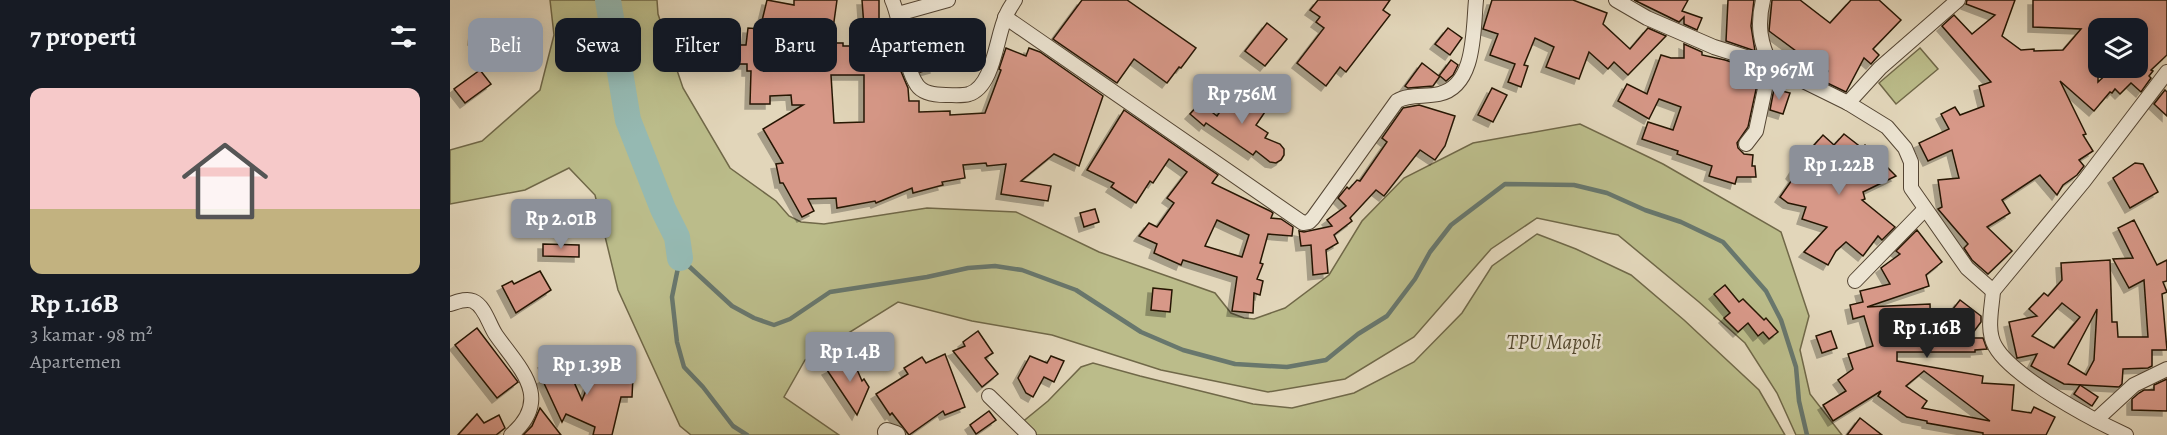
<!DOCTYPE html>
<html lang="id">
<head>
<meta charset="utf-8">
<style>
  body { margin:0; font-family:Alegreya,serif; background:#20242c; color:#f1f3f6; height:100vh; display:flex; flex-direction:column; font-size:22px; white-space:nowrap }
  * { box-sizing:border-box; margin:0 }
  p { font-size:20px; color:#9ea1a6 }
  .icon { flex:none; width:33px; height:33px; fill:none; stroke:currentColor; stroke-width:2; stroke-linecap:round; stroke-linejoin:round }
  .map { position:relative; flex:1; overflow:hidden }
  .drawer { display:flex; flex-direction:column; background:#171b24; width:450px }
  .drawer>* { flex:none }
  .top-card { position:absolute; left:18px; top:18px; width:570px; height:54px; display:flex; gap:12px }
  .fabs { position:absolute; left:1638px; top:18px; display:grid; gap:12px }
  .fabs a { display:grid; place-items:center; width:60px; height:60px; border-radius:12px; background:#171b24; box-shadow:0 3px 15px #0003; font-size:30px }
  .price { position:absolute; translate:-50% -51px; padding:0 14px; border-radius:6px; background:#8c9099; color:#fff; font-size:20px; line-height:39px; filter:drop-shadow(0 2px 3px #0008) }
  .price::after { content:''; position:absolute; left:50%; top:36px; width:18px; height:14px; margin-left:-9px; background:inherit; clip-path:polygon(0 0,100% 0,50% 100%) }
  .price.current { background:#222; color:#fff }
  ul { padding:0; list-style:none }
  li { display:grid; align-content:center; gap:12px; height:318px; padding:0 30px }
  li span { display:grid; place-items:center; height:186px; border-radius:12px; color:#555 }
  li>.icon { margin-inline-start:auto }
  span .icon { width:108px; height:108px; fill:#fffc; stroke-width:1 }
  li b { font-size:26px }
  h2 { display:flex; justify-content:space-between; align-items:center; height:72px; padding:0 30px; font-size:26px }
  .chip { padding:0 21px; border-radius:12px; background:#171b24; box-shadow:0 3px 15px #0003; font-size:21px; line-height:54px }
  .chip.current { background:#8c9099; color:#fff }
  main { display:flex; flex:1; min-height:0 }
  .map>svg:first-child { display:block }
  .green { fill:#bbbc8a; stroke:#706848; stroke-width:1.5 }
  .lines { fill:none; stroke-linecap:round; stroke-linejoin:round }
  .stream { stroke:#68776d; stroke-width:4.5 }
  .river { stroke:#95b9b2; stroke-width:26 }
  .building { fill:#d79888; stroke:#251506; stroke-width:1.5; fill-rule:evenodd; filter:url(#shadow) }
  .minor-casing { stroke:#544533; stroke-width:16 }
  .tertiary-casing { stroke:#544533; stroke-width:20 }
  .minor { stroke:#ece4d2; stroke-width:14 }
  .tertiary { stroke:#ece4d2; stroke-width:18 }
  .labels { text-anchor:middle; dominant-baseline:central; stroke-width:5; stroke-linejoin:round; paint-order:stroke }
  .park-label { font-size:21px; font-style:italic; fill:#52472e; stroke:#ece4d2 }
</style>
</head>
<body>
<main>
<section class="drawer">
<h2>7 properti<svg class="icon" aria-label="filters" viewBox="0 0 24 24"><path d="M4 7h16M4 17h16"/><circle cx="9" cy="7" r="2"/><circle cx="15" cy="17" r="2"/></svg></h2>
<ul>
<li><span style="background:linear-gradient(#f6c9c9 65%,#c2b280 0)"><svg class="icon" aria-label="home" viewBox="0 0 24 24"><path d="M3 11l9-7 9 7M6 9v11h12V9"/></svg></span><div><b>Rp 1.16B</b><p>3 kamar · 98 m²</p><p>Apartemen</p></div></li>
</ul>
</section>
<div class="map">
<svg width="1717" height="435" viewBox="0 0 1717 435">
  <defs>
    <filter id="shadow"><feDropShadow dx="-5" dy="5" stdDeviation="0" flood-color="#0004"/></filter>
  </defs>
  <rect width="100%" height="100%" fill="#e2d6ba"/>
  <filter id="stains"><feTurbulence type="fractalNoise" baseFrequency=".00333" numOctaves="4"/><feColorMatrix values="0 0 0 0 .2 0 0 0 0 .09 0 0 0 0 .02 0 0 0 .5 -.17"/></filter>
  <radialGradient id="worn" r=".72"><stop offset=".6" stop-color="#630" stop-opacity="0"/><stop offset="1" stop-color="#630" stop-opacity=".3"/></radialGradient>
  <g class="green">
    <path d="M100 0H207L208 14 233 88 280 168 326 201 339 216 351 222 374 224 477 208 566 212 649 252 765 293 781 313 794 318 804 319 835 308 879 275 912 221 954 178 1023 143 1130 124 1213 164 1331 232 1359 316 1350 350 1360 394 1392 435H1346L1327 393 1295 343 1249 302 1168 235 1087 218 1041 249 964 337 895 379 818 392 711 370 602 335 522 321 448 302 355 360 334 397 389 435H241L230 426 168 290 145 195 119 168 75 190 0 204V150L32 141 90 90 104 35Z"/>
    <path d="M1470 48 1488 69 1446 104 1429 83Z"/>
    <path d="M1087 234 1126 249 1181 275 1234 320 1309 390 1335 435H586L570 424 598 401 631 367 643 363 690 376 803 404 842 408 904 393 964 362 1012 313 1042 266Z"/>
  </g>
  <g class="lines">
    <g class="stream">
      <path d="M230 258 282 306 304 318 324 325 340 319 380 292 477 277 518 268 545 266 572 270 626 290 691 332 733 350 785 364 837 367 876 360 908 334 937 316 965 279 980 252 1001 225 1055 184 1124 185 1157 193 1195 210 1231 222 1273 242 1316 291 1331 320 1346 367 1349 401 1357 435"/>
      <path d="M230 258 222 297 227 342 234 367 253 387 283 426 297 435"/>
    </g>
    <path class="river" d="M158 0 178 120 213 209 227 237 230 258"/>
  </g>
  <g class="building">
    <path d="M317 0 344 5V0H387L381 43H393V46H415V41L442 33 450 69 458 88 459 101H469V112L500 111V115L535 113 551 70 549 69 556 48 576 56 579 48 590 52 653 96 629 166 604 154 571 181 601 186 598 201 551 194 556 164 537 166 536 163 513 165 515 178 492 182 493 185 463 193 462 188 426 203 425 201 387 208 386 198 358 199 364 211 352 217 333 183H330L326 164 333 163 313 129 353 105H342L341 95 320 96V104H300L301 71H297V64H286V57L254 56 255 25 273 26V45H296L298 28 310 29ZM381 75H414V122L384 123Z"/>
    <path d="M412 0H429V30L415 40Z"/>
    <path d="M632 0H677L746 48 731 68 729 67 717 83 684 59 667 83 603 39Z"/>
    <path d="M868 0H940L933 10 940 15 896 72 890 67 876 86 847 63 874 28 866 22 870 17 860 10Z"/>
    <path d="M1042 0H1123L1157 13 1153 24 1180 49 1198 28 1216 36 1178 75 1164 62 1158 69 1139 52 1129 79 1096 67 1104 47 1085 38 1074 65 1078 66 1071 87 1058 82 1065 64 1040 55 1048 34 1033 29Z"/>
    <path d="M1184 0H1238L1232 11 1252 18 1247 30 1234 24V17L1229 22Z"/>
    <path d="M1278 0H1304L1301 26 1305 51 1276 41Z"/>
    <path d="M1322 0H1350L1380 23 1401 0H1429L1451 20 1423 49 1429 55 1421 64 1414 58 1396 92 1373 81 1378 71 1353 59 1354 57 1319 31Z"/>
    <path d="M1517 0H1565L1552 36 1571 50 1584 49V51L1613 50 1631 29 1583 27V0H1717V55L1701 70 1703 71 1699 76 1701 78 1691 92 1681 83 1670 94 1665 89 1662 93 1660 92 1644 111 1610 81 1636 134 1633 135 1643 151 1629 160 1634 166 1627 175 1613 185 1607 195 1590 175 1552 200 1560 213 1537 227 1562 251 1538 274 1522 260 1514 248 1518 244 1488 209 1492 207 1488 180 1509 178 1502 150 1478 161 1469 143 1499 129 1491 114 1505 107 1510 115 1534 106 1529 86 1541 82 1492 26 1504 15 1522 34 1545 15 1516 4ZM1648 28H1688V68H1663L1648 82Z"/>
    <path d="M25 21 44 22 42 41 23 40Z"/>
    <path d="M817 23 837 39 815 66 795 51Z"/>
    <path d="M472 25 485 68 470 72 459 28Z"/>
    <path d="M998 28 1012 38 1000 55 985 44Z"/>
    <path d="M1234 44 1252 52V55L1275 60 1310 71 1298 127 1287 143 1288 148 1294 154 1303 155 1302 166H1305L1306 177H1287L1285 184 1259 176 1262 166 1227 154 1228 151 1192 139 1198 122 1223 130 1231 107 1209 99 1199 119 1168 101 1177 84 1197 94 1211 55 1221 58H1234Z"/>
    <path d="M1001 60 1008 65 1003 75 996 81 990 76 983 86 958 88 955 86 972 63 989 76Z"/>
    <path d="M30 70 41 84 15 103 4 89Z"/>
    <path d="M787 88 817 109 806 125 818 133 815 138 830 144 834 149V155L831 160 826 163 820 162 806 151 803 155 756 123 754 126 740 114 750 103 767 116Z"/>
    <path d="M1042 88 1057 95 1043 122 1028 115Z"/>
    <path d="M1324 89 1340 93 1333 114 1320 110Z"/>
    <path d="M1715 90 1717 92V116L1704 104Z"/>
    <path d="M969 105 1005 116 995 146 985 160 970 150 934 196 926 190 900 218 902 221 884 235 888 243 876 250 878 273 863 275 861 245 851 246 849 231 854 232 882 226 877 220 896 206 888 198 897 187 899 189 907 180 910 181 937 142 932 138 953 108Z"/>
    <path d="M674 110 768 175 762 183 820 211 823 213 821 218 831 219 843 227 842 236 818 234 810 263 813 264 807 279 813 281 810 295 804 293 803 313 782 311 787 277 733 260 731 265 704 253 707 244 689 236 699 223 707 227 724 203 717 198 737 172 719 159 703 183 700 181 686 203 661 187 664 183 637 170ZM767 220 799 235 792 257 755 246Z"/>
    <path d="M1394 134 1412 148 1415 145 1446 176 1413 192 1415 199 1412 200 1445 227 1432 240 1428 236 1413 256 1396 242 1386 251 1378 265 1354 252 1377 227 1352 219 1356 207 1338 203 1330 197 1344 177 1341 174 1348 163 1373 135 1384 145Z"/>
    <path d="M1685 163 1693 164 1708 192 1680 208 1663 178Z"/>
    <path d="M645 209 649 222 634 227 630 213Z"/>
    <path d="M1684 220 1707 265 1717 260V281L1713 282 1717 292 1712 294 1717 350H1702V366L1698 368 1673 369 1672 384 1669 387 1614 384 1581 366 1587 354 1567 358 1559 322 1587 316 1579 309 1594 293 1598 296 1612 280 1611 263 1660 260 1662 322H1667L1668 337H1698L1694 280 1679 288 1663 259 1683 258 1668 228ZM1612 303 1630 317 1604 348 1582 336ZM1647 309 1644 360 1636 375 1618 364Z"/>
    <path d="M1467 230 1492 262 1476 275 1479 286 1417 307 1480 304 1481 337 1510 300 1531 316V322L1519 338H1533L1537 349 1525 350V352H1447V361L1533 376 1532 383 1564 385 1562 410 1581 413 1584 407 1605 417 1596 435H1533V433L1477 423V421L1457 417 1428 396 1431 391 1383 421 1373 405 1396 391 1388 380 1403 369 1398 354 1423 346 1414 316 1403 319 1400 305 1413 302 1410 291 1440 284 1431 268 1450 254 1446 251ZM1474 371 1540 421 1472 408 1477 401 1456 386Z"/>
    <path d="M93 244 129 245V257L93 256Z"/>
    <path d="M90 271 101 290 66 313 52 286 62 281 64 284Z"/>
    <path d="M1275 285 1289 302 1293 299 1314 320 1316 318 1328 332 1319 339 1313 332 1308 336 1298 323 1288 332 1274 318 1280 313 1264 294Z"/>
    <path d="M703 288 722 290 720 312 701 310Z"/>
    <path d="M27 328 68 382 47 398 5 345Z"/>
    <path d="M528 331 543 353 535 358 548 374 532 387 503 351 515 346 513 342Z"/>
    <path d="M1381 331 1387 348 1372 353 1366 336Z"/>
    <path d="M495 354 515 407 495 415 493 411 459 435 442 413 440 415 426 394 458 374 454 368 472 357 476 363Z"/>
    <path d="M112 355 132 400 142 376 144 377 148 366 159 371 157 375 183 376 182 397H171L162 435H143L145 427 116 414 112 422 92 379 99 376 93 363Z"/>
    <path d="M580 356 597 363 601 356 614 361 604 382 594 377 583 397 576 393 568 378Z"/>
    <path d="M402 358 412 381 414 379 419 387 407 415 377 370Z"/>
    <path d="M1717 379V411L1682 410V399L1689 393 1694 390H1704V385Z"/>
    <path d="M1630 385 1648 397 1642 406 1624 394Z"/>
    <path d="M90 408 111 435H73L82 426Z"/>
    <path d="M539 411 546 420 526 434 520 425Z"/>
    <path d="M27 414 34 423 49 415 55 428 46 435H8Z"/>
    <path d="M1410 418 1432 435H1397Z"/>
  </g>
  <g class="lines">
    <defs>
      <g id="minor">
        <path d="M442 0C453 24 453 64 467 85 473 94 486 95 496 95 504 95 512 96 519 94 544 86 546 37 556 16 558 10 562 5 565 0"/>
        <path d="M1166 0 1197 18 1264 47 1321 65 1398 103 1437 127 1455 148 1461 162V188L1517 268 1543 291 1634 181 1717 72"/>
        <path d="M1313 0C1307 25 1310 43 1321 65"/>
        <path d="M448 14 498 0"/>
        <path d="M555 17 853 223 859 222 863 218 947 101C958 94 975 97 989 94 1026 86 1023 30 1026 0"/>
        <path d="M1398 103 1430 68 1508 0"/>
        <path d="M1296 144 1306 131 1320 65"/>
        <path d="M1405 281 1475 209"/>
        <path d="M1543 291C1542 308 1536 330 1545 346 1562 377 1643 420 1676 435"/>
        <path d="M0 304C7 302 16 298 23 301 35 306 39 325 46 335 69 368 104 398 61 435"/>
        <path d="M539 396 579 435"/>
        <path d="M1646 420 1684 385 1717 369"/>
      </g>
      <path id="tertiary" d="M437 432 446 435"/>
    </defs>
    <use href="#minor" class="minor-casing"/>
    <use href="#tertiary" class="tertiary-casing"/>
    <use href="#minor" class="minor"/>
    <use href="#tertiary" class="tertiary"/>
  </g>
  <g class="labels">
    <g class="park-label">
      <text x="1104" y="342">TPU Mapoli</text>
    </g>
  </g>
  <rect width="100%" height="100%" filter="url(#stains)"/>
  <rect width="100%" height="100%" fill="url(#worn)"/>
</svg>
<div class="fabs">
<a><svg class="icon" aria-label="layers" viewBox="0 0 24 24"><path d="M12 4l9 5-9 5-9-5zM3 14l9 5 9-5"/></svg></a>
</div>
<b class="price" style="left:1329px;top:101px">Rp 967M</b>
<b class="price" style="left:792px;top:125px">Rp 756M</b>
<b class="price" style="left:1389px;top:196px">Rp 1.22B</b>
<b class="price" style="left:111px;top:250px">Rp 2.01B</b>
<b class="price current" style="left:1477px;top:359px">Rp 1.16B</b>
<b class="price" style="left:400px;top:383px">Rp 1.4B</b>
<b class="price" style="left:137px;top:396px">Rp 1.39B</b>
<div class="top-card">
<a class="chip current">Beli</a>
<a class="chip">Sewa</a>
<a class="chip">Filter</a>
<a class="chip">Baru</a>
<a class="chip">Apartemen</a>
</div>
</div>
</main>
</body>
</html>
